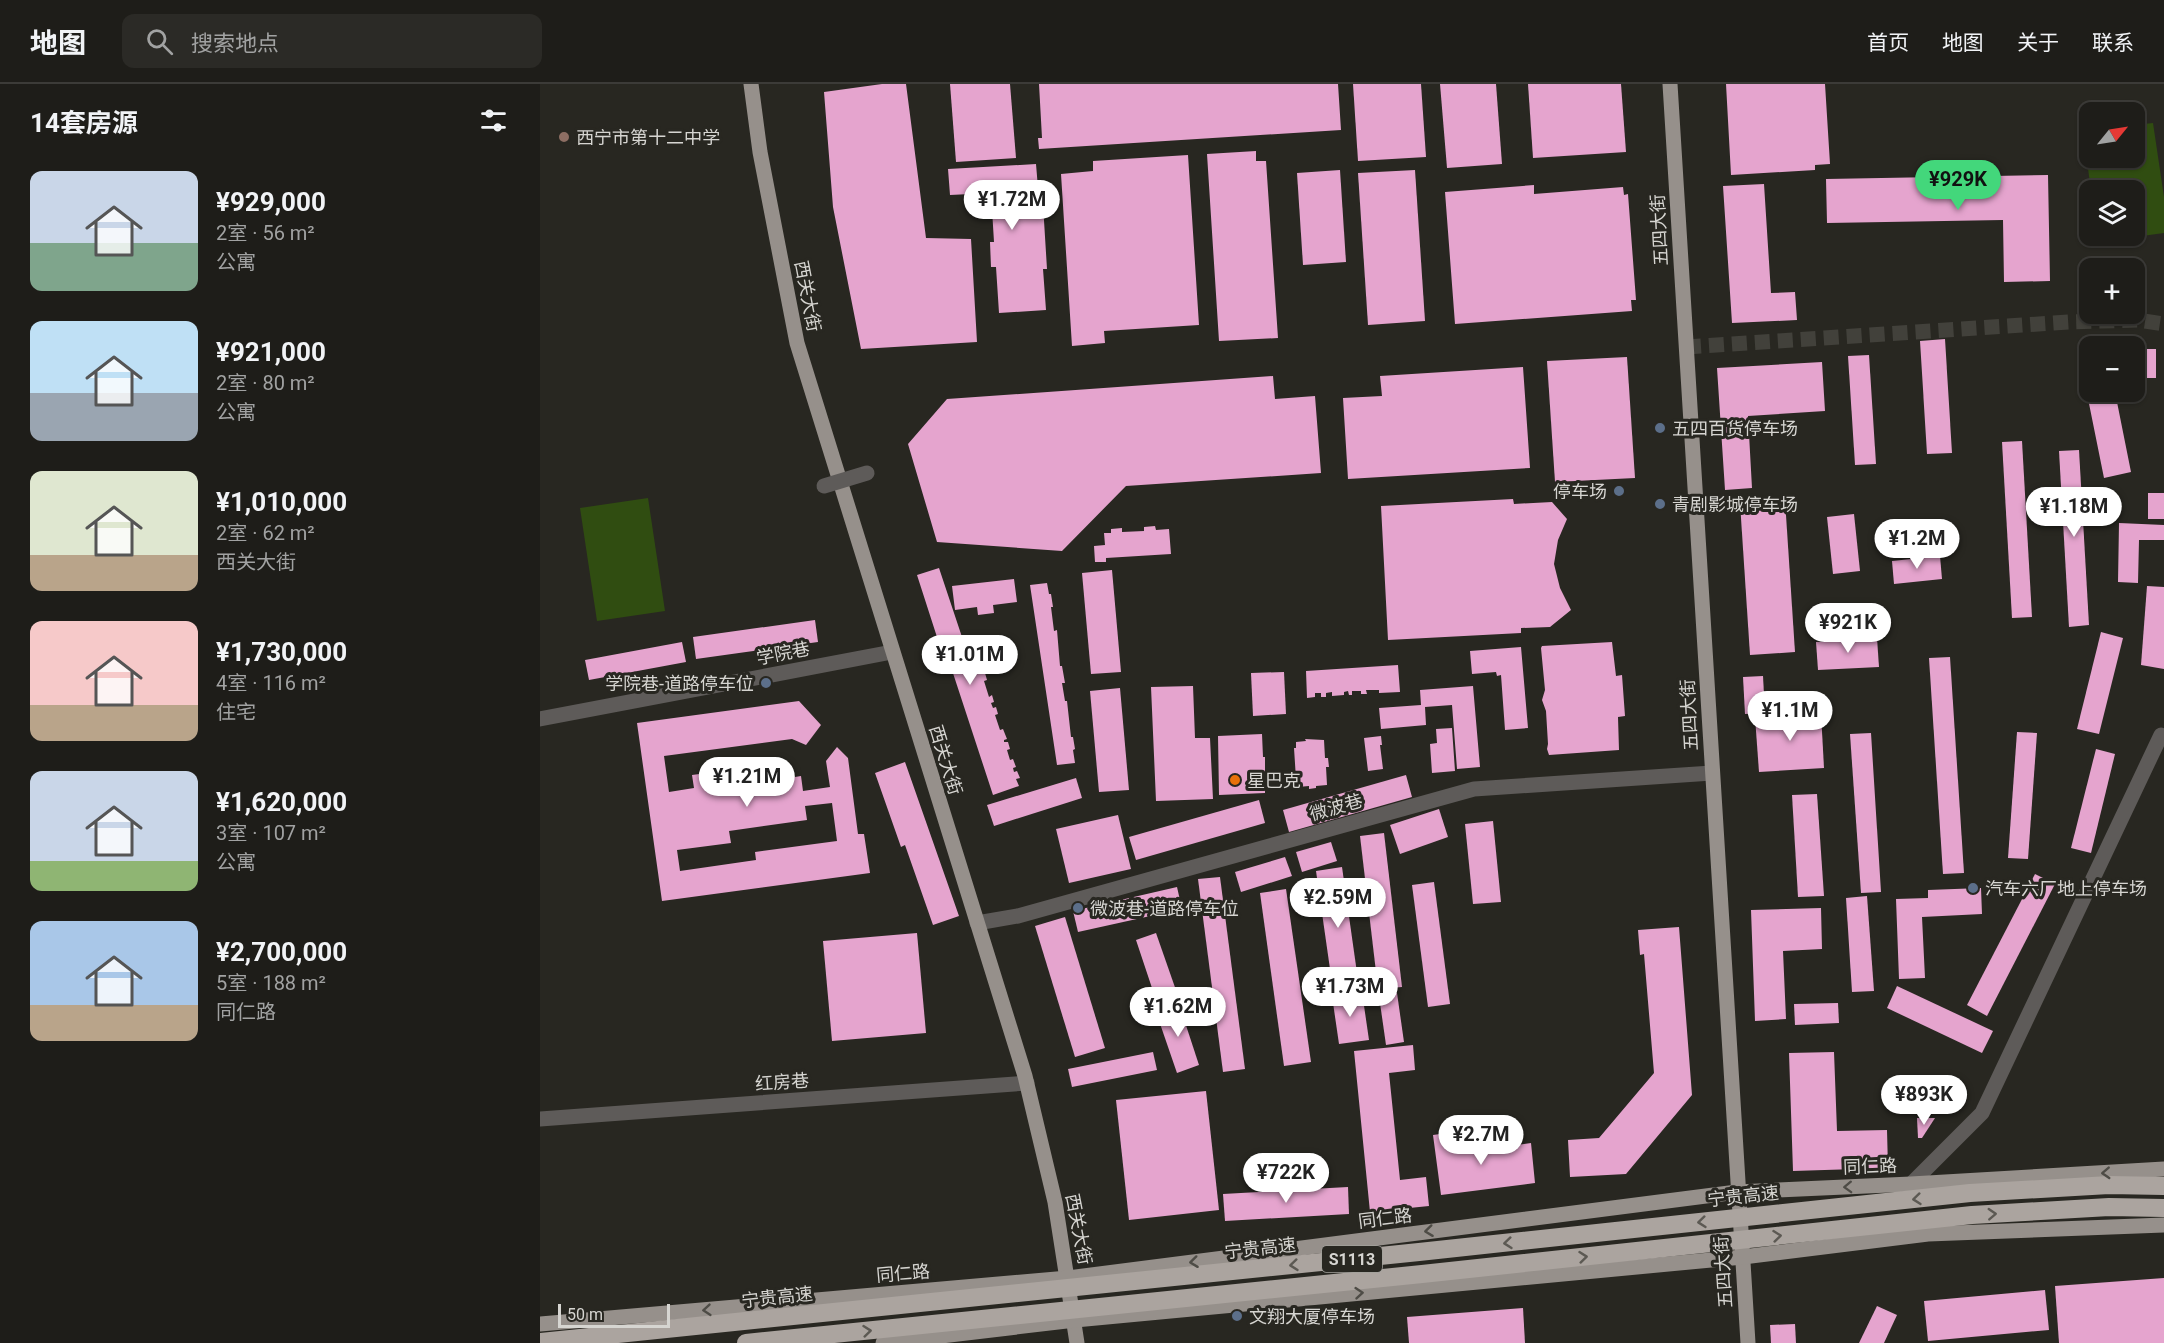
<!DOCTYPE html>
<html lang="zh">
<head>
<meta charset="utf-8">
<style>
  body { margin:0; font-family:Roboto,"Noto Sans SC",sans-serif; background:#2b2a26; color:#f1f3f6; height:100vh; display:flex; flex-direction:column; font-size:22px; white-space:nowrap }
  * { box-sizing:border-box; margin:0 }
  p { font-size:20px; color:#a1a2a2 }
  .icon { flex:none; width:33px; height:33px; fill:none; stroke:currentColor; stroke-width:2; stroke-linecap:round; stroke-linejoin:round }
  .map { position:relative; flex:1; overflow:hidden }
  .side { display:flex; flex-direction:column; background:#1e1d19; width:540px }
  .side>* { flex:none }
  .needle { width:39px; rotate:60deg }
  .buttons { position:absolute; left:1539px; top:18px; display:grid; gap:12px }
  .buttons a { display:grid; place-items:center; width:66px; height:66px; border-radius:12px; background:#1e1d19; box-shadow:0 2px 4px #0004,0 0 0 2px #3c3b38; font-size:30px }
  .scale { position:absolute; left:18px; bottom:15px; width:112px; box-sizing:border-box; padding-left:6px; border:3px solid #d6d5d1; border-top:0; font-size:16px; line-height:21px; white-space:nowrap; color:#d6d5d1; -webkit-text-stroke:4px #282721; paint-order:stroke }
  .price { position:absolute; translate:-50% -51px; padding:0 14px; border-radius:21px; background:#fff; color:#222; font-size:20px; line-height:39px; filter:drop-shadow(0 2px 3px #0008) }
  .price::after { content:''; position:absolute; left:50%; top:36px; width:18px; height:14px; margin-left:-9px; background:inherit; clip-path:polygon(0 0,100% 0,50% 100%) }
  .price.selected { background:#43d77b; color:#111 }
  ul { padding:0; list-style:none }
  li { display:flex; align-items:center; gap:18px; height:150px; padding:0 30px }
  li span { display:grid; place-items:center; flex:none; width:168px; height:120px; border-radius:12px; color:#555 }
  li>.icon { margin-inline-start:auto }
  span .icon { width:72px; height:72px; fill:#fffc; stroke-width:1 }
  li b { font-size:26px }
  h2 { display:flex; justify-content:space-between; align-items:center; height:72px; padding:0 30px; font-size:26px }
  header { display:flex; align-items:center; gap:36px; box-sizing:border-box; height:84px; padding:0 30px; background:#1e1d19; border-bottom:2px solid #3c3b38 }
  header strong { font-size:28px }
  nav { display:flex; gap:33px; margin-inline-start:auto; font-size:21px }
  .search { width:420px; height:54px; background:#2b2a26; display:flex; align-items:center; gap:15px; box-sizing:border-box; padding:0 21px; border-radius:12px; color:#a1a2a2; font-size:22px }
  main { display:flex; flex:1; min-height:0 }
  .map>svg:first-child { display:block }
  .green { fill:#304d11 }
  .building { fill:#e5a4ce; fill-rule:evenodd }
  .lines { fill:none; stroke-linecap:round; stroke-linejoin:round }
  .minor-tunnel { stroke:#42413b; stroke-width:15; stroke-dasharray:15 8; stroke-linecap:butt }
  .minor { stroke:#5e5b59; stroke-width:15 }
  .major { stroke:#96908b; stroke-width:15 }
  .minor-bridge { stroke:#5e5b59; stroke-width:15 }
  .highway-bridge { stroke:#aba49f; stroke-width:18 }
  .oneway { stroke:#4e4c46 }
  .oneway2 { stroke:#5c5953 }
  .education-dot { fill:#8d6e63; stroke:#282721; stroke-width:2 }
  .service-dot { fill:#5c6f8a; stroke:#282721; stroke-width:2 }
  .food-dot { fill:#e8710a; stroke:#282721; stroke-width:2 }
  .labels { text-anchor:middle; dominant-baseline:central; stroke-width:6; stroke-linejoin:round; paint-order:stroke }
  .shield { fill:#282721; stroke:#a2a19c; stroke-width:1.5 }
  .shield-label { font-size:16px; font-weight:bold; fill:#d6d5d1 }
  .poi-label { font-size:18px; fill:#d6d5d1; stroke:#282721; text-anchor:start }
  .street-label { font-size:18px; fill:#d6d5d1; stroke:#282721 }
</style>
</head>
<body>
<header>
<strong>地图</strong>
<div class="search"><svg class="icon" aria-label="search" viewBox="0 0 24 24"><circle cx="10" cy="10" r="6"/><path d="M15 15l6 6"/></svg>搜索地点</div>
<nav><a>首页</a><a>地图</a><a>关于</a><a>联系</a></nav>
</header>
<main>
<section class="side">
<h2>14套房源<svg class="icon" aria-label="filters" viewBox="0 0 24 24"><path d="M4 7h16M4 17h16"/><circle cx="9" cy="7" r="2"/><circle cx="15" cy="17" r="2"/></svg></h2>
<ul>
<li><span style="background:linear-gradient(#c9d6e8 60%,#7fa58c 0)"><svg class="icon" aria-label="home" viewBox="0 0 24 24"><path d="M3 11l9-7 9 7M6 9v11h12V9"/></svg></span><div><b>¥929,000</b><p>2室 · 56 m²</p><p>公寓</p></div></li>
<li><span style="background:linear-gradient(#bfe0f5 60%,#9aa5b1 0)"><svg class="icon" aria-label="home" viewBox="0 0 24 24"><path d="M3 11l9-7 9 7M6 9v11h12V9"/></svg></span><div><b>¥921,000</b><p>2室 · 80 m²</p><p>公寓</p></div></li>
<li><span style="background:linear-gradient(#dfe7d0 70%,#b9a48a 0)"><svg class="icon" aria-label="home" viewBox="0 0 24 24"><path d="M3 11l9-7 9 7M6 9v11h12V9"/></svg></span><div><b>¥1,010,000</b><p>2室 · 62 m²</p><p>西关大街</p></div></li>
<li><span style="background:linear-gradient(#f6c9c9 70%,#b9a48a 0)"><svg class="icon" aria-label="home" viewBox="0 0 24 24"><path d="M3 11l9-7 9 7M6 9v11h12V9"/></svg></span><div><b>¥1,730,000</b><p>4室 · 116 m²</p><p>住宅</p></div></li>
<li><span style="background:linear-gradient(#c9d6e8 75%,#8fb573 0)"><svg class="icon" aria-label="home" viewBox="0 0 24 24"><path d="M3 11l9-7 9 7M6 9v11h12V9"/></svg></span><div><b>¥1,620,000</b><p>3室 · 107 m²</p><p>公寓</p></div></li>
<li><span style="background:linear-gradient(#a9c7e8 70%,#b9a48a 0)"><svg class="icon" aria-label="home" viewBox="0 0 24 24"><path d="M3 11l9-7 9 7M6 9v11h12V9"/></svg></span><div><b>¥2,700,000</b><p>5室 · 188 m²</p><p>同仁路</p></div></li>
</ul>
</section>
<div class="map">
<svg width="1624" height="1259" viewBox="0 0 1624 1259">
  <rect width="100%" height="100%" fill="#282721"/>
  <g class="green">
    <path d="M1613 39 1624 113V149L1558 158 1557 152H1594V106H1551L1543 49 1549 48 1550 74H1594L1595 41Z"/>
    <path d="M108 414 125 527 57 537 40 424Z"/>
  </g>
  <g class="building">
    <path d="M342 0H366L386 154 431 155 437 258 321 265 293 123 284 8Z"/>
    <path d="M410 0H470L476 74 416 78Z"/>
    <path d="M499 0H798L801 46 499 65 498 54H502Z"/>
    <path d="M813 0H881L886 73 818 77Z"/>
    <path d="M900 0H956L962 80 907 84Z"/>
    <path d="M988 0H1081L1086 68 993 74Z"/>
    <path d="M1186 0H1285L1290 80 1275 81V86L1191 91Z"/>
    <path d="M716 67V77H726L738 254 679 257 667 70Z"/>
    <path d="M648 71 659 241 564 247 565 259 532 262 521 90 553 87V77Z"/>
    <path d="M496 80 498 104H502L507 185H503L506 226 459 229 456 183H451L450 158H454L451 109 410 111 408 85Z"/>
    <path d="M800 86 806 178 763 181 757 89Z"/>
    <path d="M875 86 885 237 828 241 818 89Z"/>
    <path d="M1508 91 1510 197 1464 198 1463 136 1287 139 1286 95Z"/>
    <path d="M1224 100 1231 209 1255 208 1257 236 1192 239 1183 102Z"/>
    <path d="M994 101V110L1083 103 1084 111 1088 110 1096 216H1091L1092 227 915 240 905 108Z"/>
    <path d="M1405 255 1412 369 1387 370 1380 257Z"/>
    <path d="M1550 262V308H1575L1591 388 1564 394 1538 265Z"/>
    <rect x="1594" y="265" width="22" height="29"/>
    <path d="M1329 271 1336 380 1315 381 1308 272Z"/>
    <path d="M1087 273 1095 394 1015 398 1007 277Z"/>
    <path d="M1282 278 1285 327 1208 332 1212 404 1185 406 1177 284Z"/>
    <path d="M983 283 990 384 808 395 803 314 842 312 840 292Z"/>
    <path d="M733 292 735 315 775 312 781 389 586 402 522 467 397 458 368 360 407 315Z"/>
    <path d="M1482 357 1492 533 1472 534 1462 358Z"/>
    <path d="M1539 366 1549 541 1529 543 1519 367Z"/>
    <rect x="1608" y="409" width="16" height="26"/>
    <path d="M973 415 974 420 1012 418 1027 435 1018 456 1014 480 1020 504 1031 526 1010 543 981 544V549L848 556 841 422Z"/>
    <path d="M1245 416 1255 568 1210 571 1200 419Z"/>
    <path d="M1314 430 1320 487 1293 490 1287 433Z"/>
    <path d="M1579 439 1624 441V456H1599L1598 499 1578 498Z"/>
    <path d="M615 442 616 446 629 445 631 470 566 474V478H555L554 462 565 461 564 449H571V445L582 444V448L604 447V443Z"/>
    <path d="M1400 472 1402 495 1354 500 1352 477Z"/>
    <path d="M399 484 429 574 435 571 438 578 441 577 443 585 440 586 442 590 445 589 447 596 444 597 449 613 452 611 454 618 451 619 453 624 456 623 458 630 455 631 460 646 463 645 467 655 464 656V658H468L470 665 467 666 470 676 473 675 476 683 473 684 474 688 477 687 480 694 476 695 479 702 453 711 410 580 406 581 377 491Z"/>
    <path d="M572 486 581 588 551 590 542 489Z"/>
    <path d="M474 495 477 518 453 521 454 529 438 531 437 523 415 526 412 502Z"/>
    <path d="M507 499 509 510H511L513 523H511L514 547 517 546 520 582H522L525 599H522L525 617H527L531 653H533L535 665 533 666 535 679 517 681 490 501Z"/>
    <path d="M1607 502 1624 503V585L1601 581Z"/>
    <path d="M275 536 278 558 156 575 153 553Z"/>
    <path d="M1561 548 1583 554 1559 650 1537 645Z"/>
    <path d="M1337 554 1339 583 1278 586 1276 558Z"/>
    <path d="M142 558 146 578 49 596 45 576Z"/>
    <path d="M1072 558 1076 592 1082 591 1085 632 1078 633 1079 666 1009 671 1007 665 1008 660 1006 627 1002 616 1005 606 1001 564 1002 562Z"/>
    <path d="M981 563 988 644 965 646 961 591 957 592 956 588 932 590 930 567Z"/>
    <path d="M1410 573 1424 789 1403 790 1389 574Z"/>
    <path d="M858 581 860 608 839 609V606H826L827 610H821V607H812V611H809L808 607 804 608V611L792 612V608L786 609V613H781V609H775V613L767 614 766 587Z"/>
    <path d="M744 588 746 630 713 632 711 589Z"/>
    <path d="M1223 592 1225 629 1205 630 1203 593Z"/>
    <path d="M653 602 655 654H670L673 715 616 717 611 603Z"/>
    <path d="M933 602 940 683 917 685 912 621 885 623 886 641 841 645 839 624 881 621 880 606Z"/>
    <path d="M580 604 589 706 559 708 550 607Z"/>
    <path d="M259 617 281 641 266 661 252 655 124 672 129 708 154 704 152 691 240 679 243 695 261 692 263 707 290 703 286 677 297 663 308 674 318 750H324L330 789 122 817 97 639ZM292 719 297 757 215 768 216 776 140 787 137 766 191 759 189 747 267 736 265 722Z"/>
    <path d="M1281 629 1284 684 1219 688 1215 633Z"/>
    <path d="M912 644 915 687 892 689 890 660 897 659 896 645Z"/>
    <path d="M1477 648 1497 649 1488 775 1468 774Z"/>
    <path d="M1331 649 1341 808 1321 809 1310 650Z"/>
    <path d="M722 650 723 673H725V709L679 711 678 652Z"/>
    <path d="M841 652 842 661H840L843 685 828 687 824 654Z"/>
    <path d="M765 655 784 656 785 674H788L789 683H786L787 701 776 702V704L769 705V702L758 703V694L756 695 754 664H756V658L766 657Z"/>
    <path d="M1556 665 1575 670 1551 769 1531 764Z"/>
    <path d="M365 678 419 832 393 841 365 761 361 763 335 689Z"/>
    <path d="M866 691 872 713 749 748 743 726Z"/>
    <path d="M536 694 542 714 454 742 447 721Z"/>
    <path d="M1277 710 1284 812 1258 813 1252 711Z"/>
    <path d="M719 716 725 739 596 776 589 753Z"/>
    <path d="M899 725 908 753 860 770 850 741Z"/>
    <path d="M578 731 591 785 529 799 516 745Z"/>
    <path d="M953 737 961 818 933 820 925 740Z"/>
    <path d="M844 749 862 903 838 905 820 752Z"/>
    <path d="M791 758 797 777 762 788 756 768Z"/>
    <path d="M745 773 752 792 701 808 695 788Z"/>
    <path d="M802 783 819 903 793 906 776 787Z"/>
    <path d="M1495 790 1515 800 1447 932 1427 921Z"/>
    <path d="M680 793 705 985 683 988 658 795Z"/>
    <path d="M894 798 910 920 888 923 872 801Z"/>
    <path d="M637 803 642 825 538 848 533 827Z"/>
    <path d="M1441 804 1442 830 1382 833 1385 894 1359 895 1356 815 1388 814V806Z"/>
    <path d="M746 805 771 978 744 982 720 809Z"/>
    <path d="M1327 812 1334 907 1312 908 1306 814Z"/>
    <path d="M1281 824 1282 865 1243 867 1246 935 1215 937 1211 826Z"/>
    <path d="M525 833 565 964 535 973 495 842Z"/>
    <path d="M1139 843 1152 1011 1086 1090 1030 1093 1028 1056 1059 1054 1114 989 1104 870 1100 871 1098 846Z"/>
    <path d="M377 849 386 949 292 957 283 857Z"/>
    <path d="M616 849 638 912 617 919 596 856Z"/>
    <path d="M1357 902 1453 947 1442 969 1347 924Z"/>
    <path d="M822 908 829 956 799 960 792 912Z"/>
    <path d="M857 909 864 958 846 961 839 912Z"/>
    <path d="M1298 919 1299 939 1255 941 1254 920Z"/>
    <path d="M639 920 659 981 637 989 616 928Z"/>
    <path d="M873 961 875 986 849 989 860 1096 886 1093 889 1122 830 1128 814 967Z"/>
    <path d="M613 968 617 986 532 1003 528 985Z"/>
    <path d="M1294 968 1297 1047 1347 1046 1348 1084 1253 1087 1249 969Z"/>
    <path d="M666 1007 679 1126 589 1136 576 1016Z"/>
    <path d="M1377 1034H1395L1382 1054H1378Z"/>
    <path d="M921 1047 924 1068 991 1059 995 1099 901 1111 893 1051Z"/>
    <path d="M808 1103 809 1130 685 1137 683 1110Z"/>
    <path d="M1624 1194V1259H1519L1515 1202Z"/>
    <path d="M1505 1206 1509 1246 1388 1257 1384 1217Z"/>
    <path d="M1337 1222 1357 1231 1344 1259H1319Z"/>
    <path d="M983 1224 985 1259H869L867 1233Z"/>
    <path d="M1255 1240 1256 1259H1231L1230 1241Z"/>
  </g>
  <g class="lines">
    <path class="minor-tunnel" d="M1146 263 1529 238 1597 236 1624 240"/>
    <g class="minor">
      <path d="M0 635 352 568"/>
      <path d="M437 839 478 832 934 705 1172 689"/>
      <path d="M0 1035 487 999"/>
      <path d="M1371 1100 1442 1029 1621 651"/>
    </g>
    <g class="major">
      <path d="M211 0 220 68 257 259 485 992 515 1118 537 1259"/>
      <path d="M1130 0 1208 1259"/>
      <path d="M0 1240 528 1194 1197 1108 1371 1100 1624 1085"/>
      <path d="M343 1259 535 1236 1203 1173 1388 1150 1624 1141"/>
    </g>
    <path class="minor-bridge" d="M284 402 327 389"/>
    <g class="highway-bridge">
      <path d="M0 1258 879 1168 1430 1109 1569 1101 1624 1102"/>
      <path d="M206 1259 882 1190 1432 1131 1569 1123 1624 1124"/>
    </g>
  </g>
  <defs><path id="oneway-chevron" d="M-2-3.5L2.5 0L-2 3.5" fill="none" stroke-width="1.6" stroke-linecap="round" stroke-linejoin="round" transform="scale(1.5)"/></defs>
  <g class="oneway">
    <use href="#oneway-chevron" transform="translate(1566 1089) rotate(177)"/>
    <use href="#oneway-chevron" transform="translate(1308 1103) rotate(178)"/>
    <use href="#oneway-chevron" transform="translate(889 1147) rotate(173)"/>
    <use href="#oneway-chevron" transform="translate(654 1178) rotate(173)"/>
    <use href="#oneway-chevron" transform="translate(819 1209) rotate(-5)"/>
    <use href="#oneway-chevron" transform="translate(167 1226) rotate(175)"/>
  </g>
  <g class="oneway2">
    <use href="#oneway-chevron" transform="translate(1377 1115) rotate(174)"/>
    <use href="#oneway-chevron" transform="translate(1452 1130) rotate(-3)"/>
    <use href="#oneway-chevron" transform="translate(1162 1138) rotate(174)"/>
    <use href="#oneway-chevron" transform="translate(1237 1152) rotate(-6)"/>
    <use href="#oneway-chevron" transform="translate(968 1159) rotate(174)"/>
    <use href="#oneway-chevron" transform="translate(1043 1173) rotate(-6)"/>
    <use href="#oneway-chevron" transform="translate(754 1181) rotate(174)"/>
    <use href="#oneway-chevron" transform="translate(327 1247) rotate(-6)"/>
  </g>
  <circle class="education-dot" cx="24" cy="53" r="6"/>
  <g class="service-dot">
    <circle cx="1120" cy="344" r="6"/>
    <circle cx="1079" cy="407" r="6"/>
    <circle cx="1120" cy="420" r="6"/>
    <circle cx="226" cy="599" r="6"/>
    <circle cx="1433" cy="804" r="6"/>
    <circle cx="538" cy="824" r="6"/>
    <circle cx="697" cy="1232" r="6"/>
  </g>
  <circle class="food-dot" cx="695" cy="696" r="6"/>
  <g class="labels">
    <rect class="shield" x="782" y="1162" width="60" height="26" rx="4.5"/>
    <g class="shield-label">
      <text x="812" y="1175">S1113</text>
    </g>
    <g class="poi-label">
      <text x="36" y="53">西宁市第十二中学</text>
      <text x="1132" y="344">五四百货停车场</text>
      <text x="1067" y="407" text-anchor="end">停车场</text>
      <text x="1132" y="420">青剧影城停车场</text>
      <text x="214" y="599" text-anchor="end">学院巷-道路停车位</text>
      <text x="707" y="696">星巴克</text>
      <text x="1445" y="804">汽车六厂地上停车场</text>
      <text x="550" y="824">微波巷-道路停车位</text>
      <text x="709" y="1232">文翔大厦停车场</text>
    </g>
    <g class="street-label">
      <text transform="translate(1119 146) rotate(-93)">五四大街</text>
      <text transform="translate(268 212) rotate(79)">西关大街</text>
      <text transform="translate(243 569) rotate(-11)">学院巷</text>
      <text transform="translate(1149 631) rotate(-93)">五四大街</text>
      <text transform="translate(406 676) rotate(73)">西关大街</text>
      <text transform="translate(796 723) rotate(-16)">微波巷</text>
      <text transform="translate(242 998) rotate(-4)">红房巷</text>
      <text transform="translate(1330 1082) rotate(-2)">同仁路</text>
      <text transform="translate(1203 1112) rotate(-6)">宁贵高速</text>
      <text transform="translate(845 1134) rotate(-7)">同仁路</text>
      <text transform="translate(539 1145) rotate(79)">西关大街</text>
      <text transform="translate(720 1164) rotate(-6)">宁贵高速</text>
      <text transform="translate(1183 1188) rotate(-94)">五四大街</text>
      <text transform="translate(363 1189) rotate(-5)">同仁路</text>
      <text transform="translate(237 1213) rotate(-6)">宁贵高速</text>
    </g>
  </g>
</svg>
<div class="buttons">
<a><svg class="needle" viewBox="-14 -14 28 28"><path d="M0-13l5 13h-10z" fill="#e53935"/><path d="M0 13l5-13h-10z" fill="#a1a2a2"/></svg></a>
<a><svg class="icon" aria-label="layers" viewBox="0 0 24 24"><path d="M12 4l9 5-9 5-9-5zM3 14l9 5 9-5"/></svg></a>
<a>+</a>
<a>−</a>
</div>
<div class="scale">50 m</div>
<b class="price selected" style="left:1418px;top:127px">¥929K</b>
<b class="price" style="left:472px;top:147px">¥1.72M</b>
<b class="price" style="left:1534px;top:454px">¥1.18M</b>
<b class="price" style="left:1377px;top:486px">¥1.2M</b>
<b class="price" style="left:1308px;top:570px">¥921K</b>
<b class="price" style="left:430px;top:602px">¥1.01M</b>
<b class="price" style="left:1250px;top:658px">¥1.1M</b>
<b class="price" style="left:207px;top:724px">¥1.21M</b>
<b class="price" style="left:798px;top:845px">¥2.59M</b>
<b class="price" style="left:810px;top:934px">¥1.73M</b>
<b class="price" style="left:638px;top:954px">¥1.62M</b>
<b class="price" style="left:1384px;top:1042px">¥893K</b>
<b class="price" style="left:941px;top:1082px">¥2.7M</b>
<b class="price" style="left:746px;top:1120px">¥722K</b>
</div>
</main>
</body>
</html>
